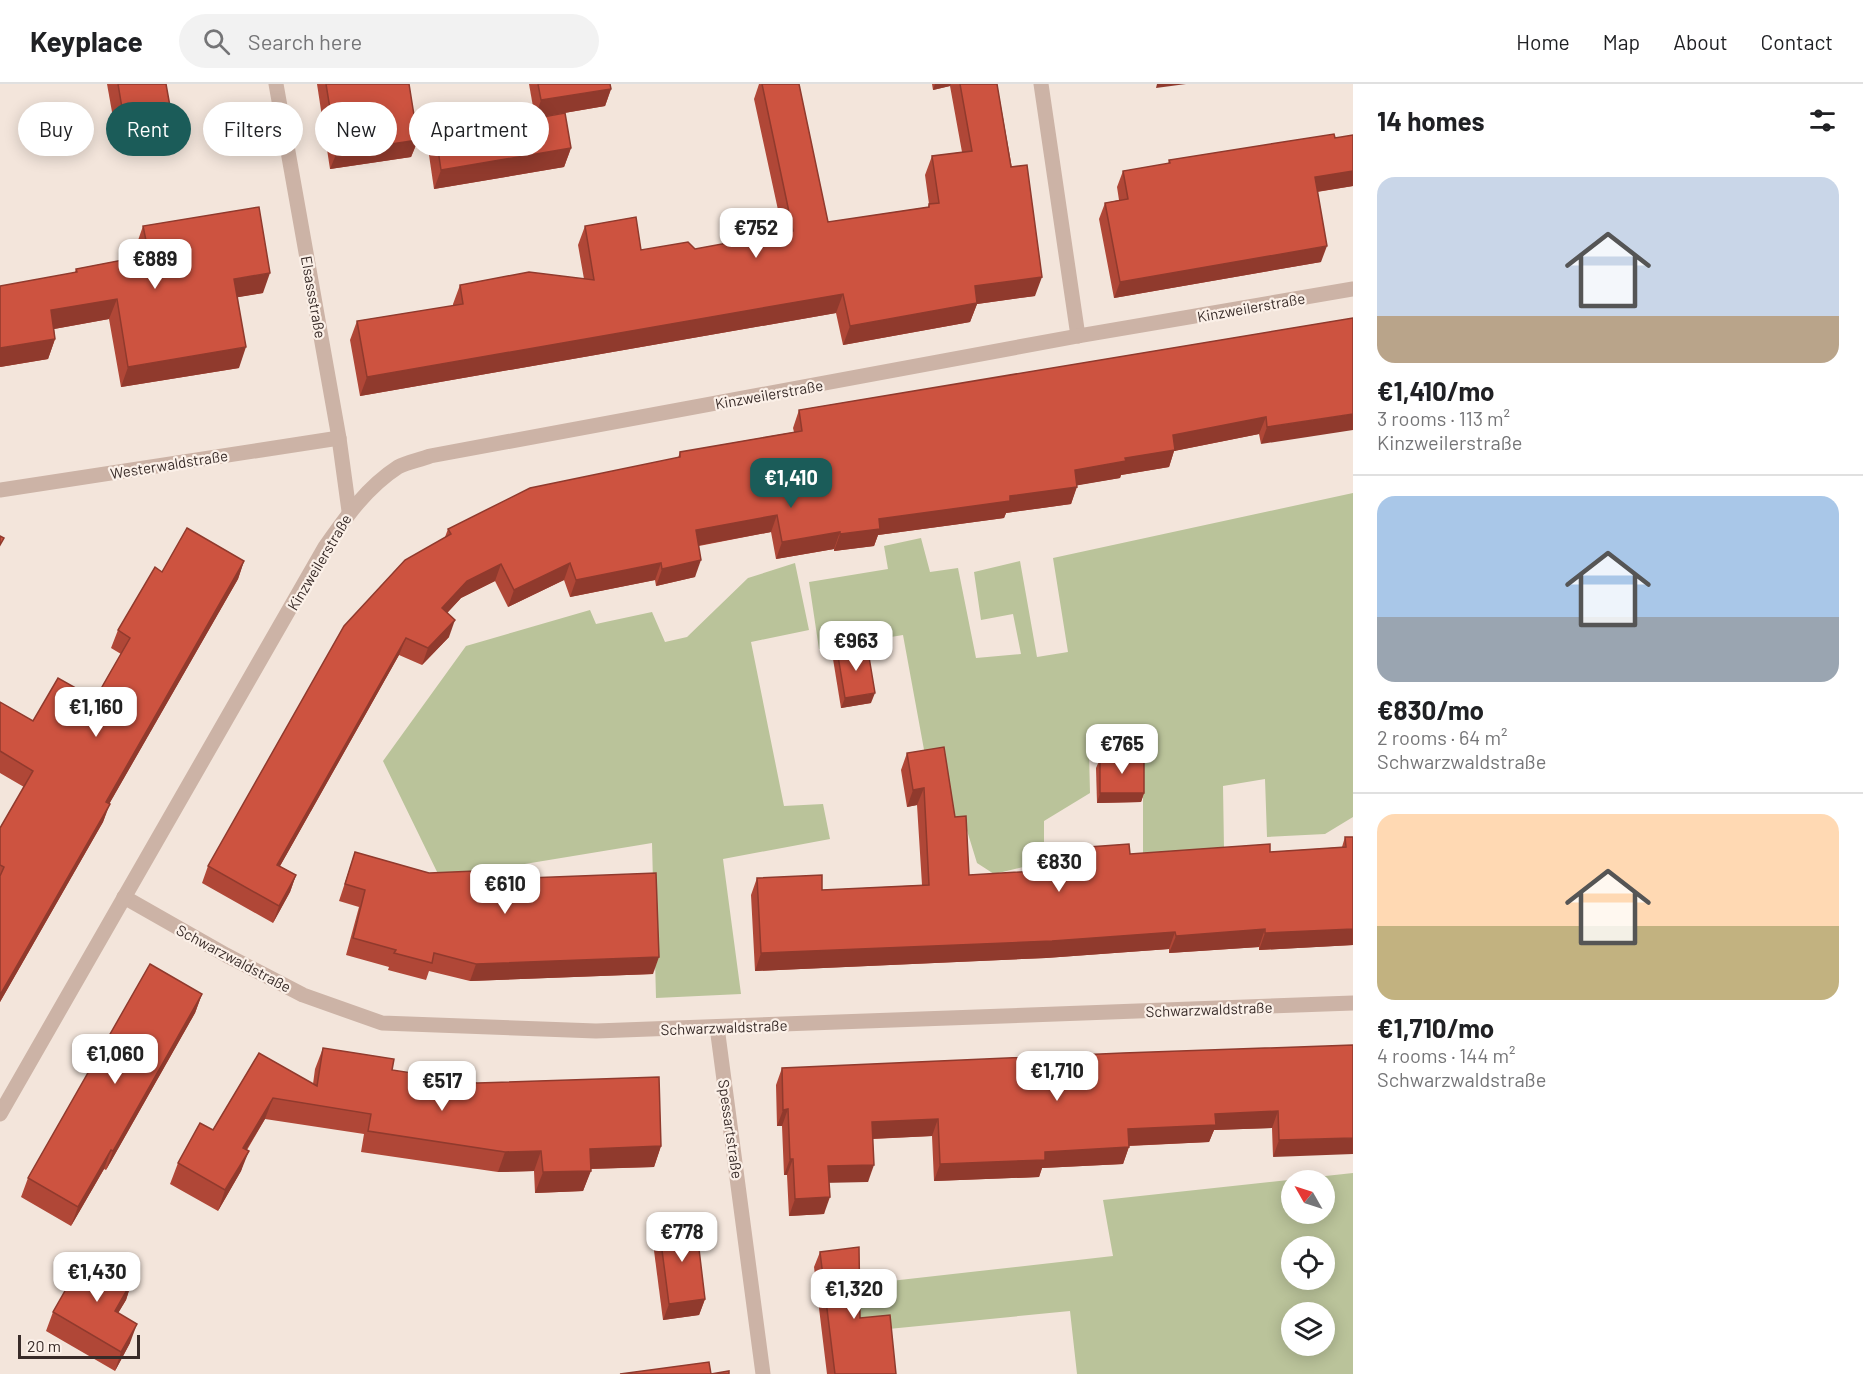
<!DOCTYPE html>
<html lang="en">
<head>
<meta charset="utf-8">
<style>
  body { margin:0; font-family:Barlow,sans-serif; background:#f2f2f2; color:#202124; height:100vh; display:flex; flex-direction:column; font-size:22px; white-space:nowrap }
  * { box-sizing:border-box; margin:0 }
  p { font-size:20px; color:#757577 }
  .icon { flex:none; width:33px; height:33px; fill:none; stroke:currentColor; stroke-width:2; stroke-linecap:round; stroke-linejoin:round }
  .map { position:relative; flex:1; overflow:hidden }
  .details { display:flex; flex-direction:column; background:#fff; width:510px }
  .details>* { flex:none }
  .banner { position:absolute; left:18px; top:18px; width:570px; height:54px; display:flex; gap:12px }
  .needle { width:39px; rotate:309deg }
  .buttons { position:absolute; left:1281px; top:1086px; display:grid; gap:12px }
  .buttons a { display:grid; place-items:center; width:54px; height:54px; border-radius:50%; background:#fff; box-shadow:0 3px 15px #0003; font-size:30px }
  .scale { position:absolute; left:18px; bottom:15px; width:122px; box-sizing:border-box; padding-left:6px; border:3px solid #382b28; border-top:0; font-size:16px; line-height:21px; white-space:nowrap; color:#382b28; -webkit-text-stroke:4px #fbf0e8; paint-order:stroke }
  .price { position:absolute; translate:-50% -51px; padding:0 14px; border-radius:12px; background:#fff; color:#222; font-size:20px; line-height:39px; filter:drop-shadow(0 2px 3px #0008) }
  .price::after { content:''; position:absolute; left:50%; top:36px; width:18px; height:14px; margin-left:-9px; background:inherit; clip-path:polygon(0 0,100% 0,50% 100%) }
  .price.active { background:#1b5c59; color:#fff }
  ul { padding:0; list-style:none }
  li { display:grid; align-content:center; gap:12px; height:318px; padding:0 24px }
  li+li { border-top:2px solid #e0e0e0 }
  li span { display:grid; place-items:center; height:186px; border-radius:18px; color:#555 }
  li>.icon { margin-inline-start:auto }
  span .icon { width:108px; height:108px; fill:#fffc; stroke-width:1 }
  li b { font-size:26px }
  h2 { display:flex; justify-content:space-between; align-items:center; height:72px; padding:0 24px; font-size:26px }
  .chip { padding:0 21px; border-radius:27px; background:#fff; box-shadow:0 3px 15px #0003; font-size:21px; line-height:54px }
  .chip.active { background:#1b5c59; color:#fff }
  header { display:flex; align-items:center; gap:36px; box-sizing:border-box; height:84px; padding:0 30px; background:#fff; border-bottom:2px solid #e0e0e0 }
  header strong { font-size:28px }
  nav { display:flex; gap:33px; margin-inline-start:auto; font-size:21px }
  .search { width:420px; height:54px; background:#f2f2f2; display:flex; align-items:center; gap:15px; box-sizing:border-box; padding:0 21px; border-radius:33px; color:#757577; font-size:22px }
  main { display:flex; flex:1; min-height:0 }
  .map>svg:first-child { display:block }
  .green { fill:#bac39a; fill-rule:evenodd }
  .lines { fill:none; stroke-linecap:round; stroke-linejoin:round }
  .street { stroke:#ccb3a6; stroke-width:15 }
  .wall { fill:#b04737 }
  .shaded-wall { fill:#903a2d }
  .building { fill:#cd5340; stroke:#903a2d; stroke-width:1.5 }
  .labels { text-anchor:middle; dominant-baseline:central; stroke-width:4.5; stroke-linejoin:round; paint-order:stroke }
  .street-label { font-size:15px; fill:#382b28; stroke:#fbf0e8 }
</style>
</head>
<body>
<header>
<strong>Keyplace</strong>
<div class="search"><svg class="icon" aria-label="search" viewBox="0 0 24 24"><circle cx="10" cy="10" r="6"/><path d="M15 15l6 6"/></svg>Search here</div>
<nav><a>Home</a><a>Map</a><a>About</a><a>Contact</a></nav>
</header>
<main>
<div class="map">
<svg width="1353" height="1290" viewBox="0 0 1353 1290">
  <rect width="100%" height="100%" fill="#f3e5db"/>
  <g class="green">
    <path d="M1353 409V733L1325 750 1267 753 1265 695 1223 702 1224 765 1143 771V672L1089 668 1090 709 1044 737V778L994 790 977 779 965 740 938 742 903 551 819 565 809 498 888 485 884 462 921 454 930 488 958 484 976 574 1021 570 1013 530 981 536 974 488 1020 477 1037 573 1068 568 1053 474Z"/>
    <path d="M795 479 809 546 751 558 784 722 823 720 830 755 723 775 741 910 656 914 652 759 440 794 383 677 466 562 590 526 596 540 652 528 665 558 687 553 748 494Z"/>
    <path d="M1353 1089V1290H1077L1070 1227 858 1248 855 1201 1113 1172 1103 1116ZM1292 1096H1324V1130H1292ZM1292 1162H1324V1196H1292ZM1292 1228H1324V1262H1292Z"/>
  </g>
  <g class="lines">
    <g class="street">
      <path d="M276 0 339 354 349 427"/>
      <path d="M1041 0 1078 252"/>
      <path d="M0 406 339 354"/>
      <path d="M124 813 226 871 303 911 382 939 596 947 1353 919"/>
      <path d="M717 943 763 1290"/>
      <path d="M0 1030 325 463C346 433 367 403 398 383 407 378 420 376 430 372L1078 252 1353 205"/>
    </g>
  </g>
  <g class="wall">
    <path d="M107 0H166L173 39 166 58 119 67Z"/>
    <path d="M317 0H409L418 56 411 73 330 85Z"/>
    <path d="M529 0H610L611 5 605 22 535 34Z"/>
    <path d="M759 0H762L828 138 928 123 929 120 925 91 932 72 962 68 950 2 933 6 932 0H997L1035 212 977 220 970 238 843 261 836 229 360 312 350 256 357 237 453 222V220L460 201 584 195 578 161 585 142 641 166 695 165 783 149 754 15Z"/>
    <path d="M436 52 571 64 564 83 434 105 429 71Z"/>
    <path d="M1335 54 1353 102 1317 108 1321 178 1114 214 1099 135 1105 119 1119 116 1117 103 1123 87 1168 80 1169 76Z"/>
    <path d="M143 142 263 209 238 213 239 284 121 303 109 235 54 245 55 255 48 275 0 283 75 188 76 185 138 173 136 162Z"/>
    <path d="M1353 234 1261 360 1259 350 1174 367 1169 383 1121 391 1120 394 1077 401 1071 420 1006 429 1004 434 878 451 874 462 834 467V465L776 475 771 448 699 462 695 493 656 502 655 496 570 513 564 496 508 523 495 497 461 514 447 529 449 553 422 581 399 571 280 782 296 791 290 808 273 839 202 799 208 782 445 453 448 445 678 374 680 368 794 348 793 344 799 326Z"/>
    <path d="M244 477 238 495 109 720 103 738 0 918V744L24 703 0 689V618L33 637 95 615 121 570 111 564 118 546 162 488Z"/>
    <path d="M837 566 871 619 841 624 833 575Z"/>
    <path d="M907 669 955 733 969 791 1045 787 1051 769 1088 768 1089 763 1130 770 1270 768 1342 763 1345 753 1353 861 1259 866V863L1169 869V865L1046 874 755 887 751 811 757 794 822 806 922 801 917 721 907 723 901 686Z"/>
    <path d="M1100 675 1144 709 1141 718 1097 719 1096 684Z"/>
    <path d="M355 768 429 789 499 795 653 890 470 897 429 887 426 896 388 886 389 883 346 871 359 823 339 817Z"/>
    <path d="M202 910 195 929 106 1086 104 1085 71 1142 21 1113 28 1094Z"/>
    <path d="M1353 961 1273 1073 1272 1044 1214 1046 1209 1058 1129 1062 1123 1080 1042 1084 1039 1093 934 1097 932 1052 873 1055 868 1098H829L824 1130 789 1132 787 1091H784L782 1042H777L776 1001 782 984Z"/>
    <path d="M323 964 392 986 661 1062 654 1083 591 1085 583 1107 535 1109 534 1087 498 1088 361 1068 364 1050 265 1035 247 1066 241 1087 218 1127 170 1100 178 1079 213 1046 259 969 313 1000 315 985Z"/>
    <path d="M659 1143 705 1215 699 1231 663 1236 653 1159Z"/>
    <path d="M820 1168 860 1234 896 1290H827L814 1183Z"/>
    <path d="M132 1197 126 1216 118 1229 130 1259 115 1287 46 1247 53 1228Z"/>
  </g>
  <g class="shaded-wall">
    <path d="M935 0H951L950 2 933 6Z"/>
    <path d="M1157 0H1186L1156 4Z"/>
    <path d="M611 5 605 22 535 34 541 16Z"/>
    <path d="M173 39 166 58 119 67 126 48Z"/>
    <path d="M418 56 411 73 330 85 337 68Z"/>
    <path d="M571 64 564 83 434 105 441 86Z"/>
    <path d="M1353 87V102L1309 109 1315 93Z"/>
    <path d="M1327 162 1321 178 1114 214 1120 198Z"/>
    <path d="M270 189 263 209 227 215 234 195Z"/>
    <path d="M1042 193 1035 212 977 220 970 238 843 261 850 242 975 202Z"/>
    <path d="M843 210 836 229 360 312 367 293Z"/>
    <path d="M117 215 109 235 43 247 51 226Z"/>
    <path d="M55 255 48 275 0 283V264Z"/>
    <path d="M246 263 239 284 121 303 128 283Z"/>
    <path d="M1353 330V346L1261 360 1267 343Z"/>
    <path d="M1266 333 1259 350 1174 367 1169 383 1121 391 1120 394 1068 403 1075 386 1125 374 1173 351Z"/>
    <path d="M1077 403 1071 420 1006 429 1004 434 878 451 874 462 834 467 840 450 879 435 1010 412Z"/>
    <path d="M777 431 771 448 690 463 696 446Z"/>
    <path d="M840 448 834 465 776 475 782 458Z"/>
    <path d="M701 476 695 493 656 502 662 485Z"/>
    <path d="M244 477 238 495 100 736 106 718Z"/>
    <path d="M570 479 564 496 508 523 514 506Z"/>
    <path d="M661 479 655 496 570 513 576 496Z"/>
    <path d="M501 480 495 497 461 514 436 541 442 524 467 497Z"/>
    <path d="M455 536 449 553 422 581 428 564Z"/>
    <path d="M406 554 399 571 271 798 277 781Z"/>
    <path d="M875 609 871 619 841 624 845 614Z"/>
    <path d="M924 704 917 721 907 723 913 706Z"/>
    <path d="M1100 709H1144L1141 718 1097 719Z"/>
    <path d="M110 720 103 738 0 918V911Z"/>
    <path d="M296 791 290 808 273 839 279 822Z"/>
    <path d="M1265 845 1259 863 1169 869 1176 852Z"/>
    <path d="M1353 845V861L1259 866 1265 849Z"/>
    <path d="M1175 848 1169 865 1046 874 755 887 761 869Z"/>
    <path d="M659 873 653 890 470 897 476 880Z"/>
    <path d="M202 910 195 929 106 1086 113 1067Z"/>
    <path d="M273 1014 265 1035 235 1084 243 1064Z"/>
    <path d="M788 1025 782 1042H777L783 1026Z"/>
    <path d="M1278 1027 1272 1044 1214 1046 1209 1058 1122 1062 1128 1045 1215 1030Z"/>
    <path d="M938 1035 932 1052 866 1055 872 1038Z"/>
    <path d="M1353 1054V1070L1273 1073 1279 1056Z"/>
    <path d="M661 1062 654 1083 582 1085 590 1065Z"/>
    <path d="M1129 1063 1123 1080 1042 1084 1039 1093 934 1097 940 1080 1045 1068Z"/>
    <path d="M111 1066 104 1085 71 1142 78 1123Z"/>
    <path d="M249 1067 241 1087 218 1127 225 1106Z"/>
    <path d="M541 1067 534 1087 498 1088 505 1068Z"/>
    <path d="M790 1075H793L787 1091H784Z"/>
    <path d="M874 1081 868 1098 822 1099 828 1082Z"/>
    <path d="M591 1087 583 1107 535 1109 543 1088Z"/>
    <path d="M830 1113 824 1130 789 1132 795 1115Z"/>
    <path d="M132 1197 126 1216 108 1246 115 1227Z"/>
    <path d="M705 1215 699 1231 663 1236 669 1220Z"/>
    <path d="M137 1240 130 1259 115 1287 121 1268Z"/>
  </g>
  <g class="building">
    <path d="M118 0H166L173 39 126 48Z"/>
    <path d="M326 0H409L418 56 337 68Z"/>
    <path d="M538 0H610L611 5 541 16Z"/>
    <path d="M762 0H799L828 138 929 123V120L939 119 932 72 972 67 960 0H997L1011 83 1027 81 1042 193 975 202 977 219 850 242 843 210 367 293 357 237 463 220 460 201 529 188 594 196 585 142 636 133 641 166 688 158 695 165 793 147Z"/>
    <path d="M565 29 571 64 441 86 436 52Z"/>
    <path d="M1334 50 1335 54 1353 51V87L1315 93 1327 162 1120 198 1105 119 1128 115 1123 87 1170 79 1169 76Z"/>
    <path d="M259 123 270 189 234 195 246 263 128 283 117 215 51 226 55 255 0 264V202L77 188 76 185 149 171 143 142Z"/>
    <path d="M1353 234V330L1267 343 1266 333 1173 351 1175 366 1125 374 1126 377 1075 386 1077 403 1010 412V417L879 435 880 445 840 450V448L782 458 777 431 696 446 701 476 662 485 661 479 576 496 570 479 514 506 501 480 467 497 442 524 455 536 428 564 406 554 277 781 296 791 279 822 208 782 344 542 405 476 451 450 448 445 530 404 680 373V368L802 347 799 326Z"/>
    <path d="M187 444 244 477 106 718 110 720 0 911V792L4 783 0 781V744L33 687 0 667V618L33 637 58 594 95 615 130 554 118 546 155 483 162 488Z"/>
    <path d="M0 452 4 454 0 461Z"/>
    <path d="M867 561 875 609 845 614 837 566Z"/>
    <path d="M944 663 955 733 966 732 969 791 1052 786 1051 769 1090 768 1089 763 1129 760 1130 770 1270 760V768L1346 763 1345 753H1353V845L1265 849V845L1176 852 1175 848 1052 857 761 869 757 794 822 791V806L929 801 924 704 913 706 907 669Z"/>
    <path d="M1144 672V709H1100V675Z"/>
    <path d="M355 768 429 789 499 786V795L656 789 659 873 476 880 434 869 432 879 394 869 396 866 353 854 365 806 345 800Z"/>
    <path d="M150 880 202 910 113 1067 111 1066 78 1123 28 1094Z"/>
    <path d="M1353 961V1054L1279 1056 1278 1027 1215 1030 1216 1041 1128 1045 1129 1063 1045 1068V1076L940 1080 938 1035 872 1038 874 1081 828 1082 830 1113 795 1115 793 1075H790L788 1025 783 1026 782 984 1123 969Z"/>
    <path d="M323 964 394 975 392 986 477 999 659 993 661 1062 590 1065 591 1087 543 1088 541 1067 505 1068 368 1047 371 1030 273 1014 243 1064 249 1067 225 1106 178 1079 200 1039 213 1046 259 969 317 1002Z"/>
    <path d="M696 1140 705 1215 669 1220 659 1143Z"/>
    <path d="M859 1163 860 1234 890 1231 896 1290H835L820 1168Z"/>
    <path d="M86 1170 132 1197 115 1227 137 1240 121 1268 53 1228Z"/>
    <path d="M709 1278 711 1290 729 1287V1290H620Z"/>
  </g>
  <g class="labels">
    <g class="street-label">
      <text transform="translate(314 213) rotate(80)">Elsassstraße</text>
      <text transform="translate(1251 223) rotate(-10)">Kinzweilerstraße</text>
      <text transform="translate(769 310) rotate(-10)">Kinzweilerstraße</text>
      <text transform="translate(169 380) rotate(-9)">Westerwaldstraße</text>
      <text transform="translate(319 478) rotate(-59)">Kinzweilerstraße</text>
      <text transform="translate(234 874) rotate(28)">Schwarzwaldstraße</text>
      <text transform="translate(1209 925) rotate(-2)">Schwarzwaldstraße</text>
      <text transform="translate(724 943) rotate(-2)">Schwarzwaldstraße</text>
      <text transform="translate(731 1045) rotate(82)">Spessartstraße</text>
    </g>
  </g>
</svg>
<div class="buttons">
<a><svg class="needle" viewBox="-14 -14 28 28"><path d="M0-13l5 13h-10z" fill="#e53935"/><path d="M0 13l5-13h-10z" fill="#757577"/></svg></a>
<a><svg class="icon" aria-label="locate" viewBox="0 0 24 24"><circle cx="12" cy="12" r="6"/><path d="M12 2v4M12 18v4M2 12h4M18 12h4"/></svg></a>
<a><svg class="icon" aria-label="layers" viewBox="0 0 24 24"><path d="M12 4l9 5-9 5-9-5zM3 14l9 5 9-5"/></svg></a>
</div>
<div class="scale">20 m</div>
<b class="price" style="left:756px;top:175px">€752</b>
<b class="price" style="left:155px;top:206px">€889</b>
<b class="price active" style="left:791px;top:425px">€1,410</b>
<b class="price" style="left:856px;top:588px">€963</b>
<b class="price" style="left:96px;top:654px">€1,160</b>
<b class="price" style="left:1122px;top:691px">€765</b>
<b class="price" style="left:1059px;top:809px">€830</b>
<b class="price" style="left:505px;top:831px">€610</b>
<b class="price" style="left:115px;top:1001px">€1,060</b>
<b class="price" style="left:1057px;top:1018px">€1,710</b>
<b class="price" style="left:442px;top:1028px">€517</b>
<b class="price" style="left:682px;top:1179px">€778</b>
<b class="price" style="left:97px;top:1219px">€1,430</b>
<b class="price" style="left:854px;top:1236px">€1,320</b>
<div class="banner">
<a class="chip">Buy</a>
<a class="chip active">Rent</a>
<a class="chip">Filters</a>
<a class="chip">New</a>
<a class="chip">Apartment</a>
</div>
</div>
<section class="details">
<h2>14 homes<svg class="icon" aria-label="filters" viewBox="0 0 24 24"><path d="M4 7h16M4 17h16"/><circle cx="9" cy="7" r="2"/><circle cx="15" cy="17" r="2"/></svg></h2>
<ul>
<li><span style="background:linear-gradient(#c9d6e8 75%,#b9a48a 0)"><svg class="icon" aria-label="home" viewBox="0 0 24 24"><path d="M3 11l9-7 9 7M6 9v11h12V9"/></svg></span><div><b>€1,410/mo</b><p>3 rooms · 113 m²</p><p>Kinzweilerstraße</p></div></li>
<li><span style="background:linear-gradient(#a9c7e8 65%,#9aa5b1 0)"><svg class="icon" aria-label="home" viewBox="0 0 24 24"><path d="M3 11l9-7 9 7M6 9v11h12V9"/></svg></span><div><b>€830/mo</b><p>2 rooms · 64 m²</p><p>Schwarzwaldstraße</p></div></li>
<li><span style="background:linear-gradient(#ffd9b3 60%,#c2b280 0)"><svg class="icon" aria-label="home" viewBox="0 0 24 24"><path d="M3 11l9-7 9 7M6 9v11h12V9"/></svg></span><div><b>€1,710/mo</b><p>4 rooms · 144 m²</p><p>Schwarzwaldstraße</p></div></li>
</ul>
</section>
</main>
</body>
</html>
